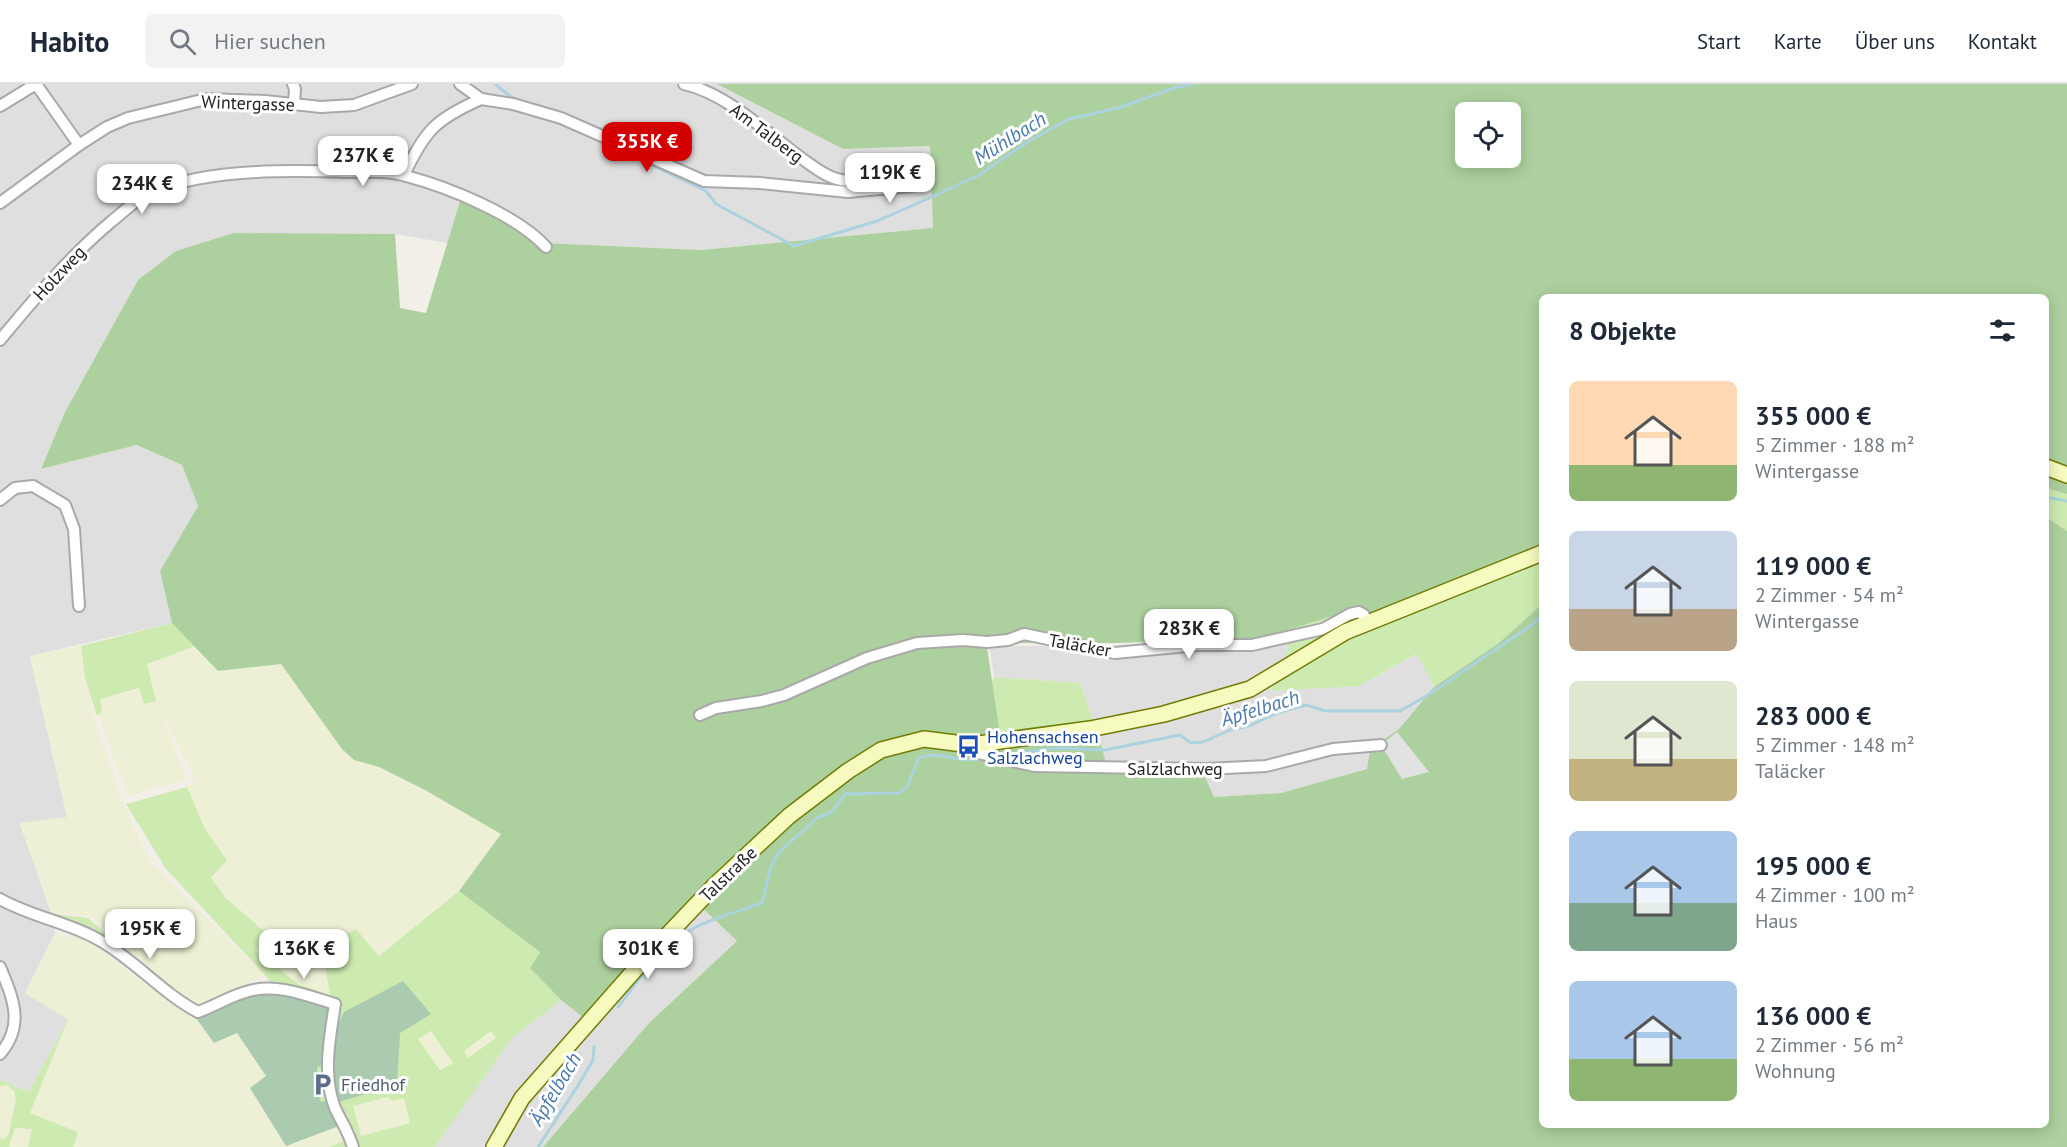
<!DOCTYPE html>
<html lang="de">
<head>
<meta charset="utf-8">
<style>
  body { margin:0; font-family:"PT Sans",sans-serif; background:#f2f2f3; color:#1f2937; height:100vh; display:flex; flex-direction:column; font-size:22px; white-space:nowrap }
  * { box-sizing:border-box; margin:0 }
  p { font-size:20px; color:#747a83 }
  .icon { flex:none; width:33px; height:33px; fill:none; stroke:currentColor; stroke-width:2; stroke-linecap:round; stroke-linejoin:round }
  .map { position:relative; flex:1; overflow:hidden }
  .panel { position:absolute; left:1539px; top:210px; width:510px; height:834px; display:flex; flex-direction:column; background:#fff; border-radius:9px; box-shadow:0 3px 15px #0003 }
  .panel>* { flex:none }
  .controls { position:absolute; left:1455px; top:18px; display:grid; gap:12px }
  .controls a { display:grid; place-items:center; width:66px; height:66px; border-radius:9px; background:#fff; box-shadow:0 3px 15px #0003; font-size:30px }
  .price { position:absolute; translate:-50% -51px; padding:0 14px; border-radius:12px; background:#fff; color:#222; font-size:20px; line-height:39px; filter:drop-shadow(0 2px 3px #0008) }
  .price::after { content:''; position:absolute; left:50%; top:36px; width:18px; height:14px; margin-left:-9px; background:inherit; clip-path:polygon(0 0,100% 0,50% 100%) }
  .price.active { background:#d40000; color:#fff }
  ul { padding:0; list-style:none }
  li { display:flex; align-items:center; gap:18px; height:150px; padding:0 30px }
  li span { display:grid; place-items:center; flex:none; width:168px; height:120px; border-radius:9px; color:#555 }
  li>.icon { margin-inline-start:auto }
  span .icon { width:72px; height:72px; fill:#fffc; stroke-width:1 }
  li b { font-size:26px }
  h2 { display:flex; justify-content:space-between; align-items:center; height:72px; padding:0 30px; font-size:26px }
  header { display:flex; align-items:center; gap:36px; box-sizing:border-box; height:84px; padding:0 30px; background:#fff; border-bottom:2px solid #e0e1e3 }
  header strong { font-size:28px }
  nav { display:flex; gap:33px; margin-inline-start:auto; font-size:21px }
  .search { width:420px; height:54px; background:#f2f2f3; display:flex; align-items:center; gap:15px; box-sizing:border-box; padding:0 21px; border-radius:9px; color:#747a83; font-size:22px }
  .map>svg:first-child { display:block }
  .residential { fill:#e0dfdf }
  .farmland { fill:#eef0d5 }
  .grass { fill:#cdebb0; fill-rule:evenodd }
  .forest { fill:#add19e; fill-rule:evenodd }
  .cemetery { fill:#aacbaf }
  .parking { fill:#e2e2e2 }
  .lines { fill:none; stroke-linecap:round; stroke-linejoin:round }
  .stream { stroke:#aad3df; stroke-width:3 }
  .street-casing { stroke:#a9a9a9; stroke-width:14 }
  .secondary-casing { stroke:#707d05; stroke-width:18 }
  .street { stroke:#fff; stroke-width:10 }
  .secondary { stroke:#f7fabf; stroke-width:15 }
  .labels { text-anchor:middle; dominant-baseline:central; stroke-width:6; stroke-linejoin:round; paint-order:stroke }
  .street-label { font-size:18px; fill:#222; stroke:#fff }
  .transit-label { font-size:18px; fill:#164399; stroke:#fff; text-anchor:start }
  .service-label { font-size:18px; fill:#4e5e75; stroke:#fff; text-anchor:start }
  .water-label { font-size:20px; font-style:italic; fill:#4a7aab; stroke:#fff }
</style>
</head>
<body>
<header>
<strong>Habito</strong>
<div class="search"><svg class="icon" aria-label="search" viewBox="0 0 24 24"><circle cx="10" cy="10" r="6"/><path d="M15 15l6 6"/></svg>Hier suchen</div>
<nav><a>Start</a><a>Karte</a><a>Über uns</a><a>Kontakt</a></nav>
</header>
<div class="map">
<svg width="2067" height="1063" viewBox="0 0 2067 1063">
  <rect width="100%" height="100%" fill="#f2efe9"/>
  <g class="residential">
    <path d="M0 0H717L843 65 930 62 933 145 701 166 543 159 462 114 447 159 395 150 234 149 138 196 65 328 41 385 137 361 182 381 198 422 160 487 172 539 30 572 67 733 20 740 51 829 55 849 25 909 68 935 29 1008 0 996Z"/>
    <path d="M1270 553 1289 562 1271 606 1359 602 1418 570 1434 603 1400 645 1370 666 1367 685 1281 709 1213 713 1151 690 1108 685 1080 599 994 593 990 565 1013 562H1135L1243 556Z"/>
    <path d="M696 818 737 857 649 939 543 1063H435L511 955 561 916 584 934Z"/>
  </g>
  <g class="farmland">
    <path d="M81 562 85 594 95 636 122 717 150 777 265 891 202 921 184 913 90 832 51 829 20 739 67 733 30 572Z"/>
    <path d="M195 562 218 588 281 580 342 665 354 675 379 683 425 706 501 750 459 807 379 872 322 862 331 912 298 900 256 867 267 850 226 814 211 794 227 776 205 745 187 703 195 694 160 626 187 696 127 712 99 632 102 627 99 615 140 604 147 580Z"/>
    <path d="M55 849 72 852 90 858 163 913 196 934 213 959 237 948 266 992 339 1042 345 1057 329 1063H73L78 1048 30 1029 68 935 25 909Z"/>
    <path d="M432 947 453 979 440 986 418 955Z"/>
    <path d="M491 947 496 954 468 974 463 967Z"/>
    <path d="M7 1001 14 1007 16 1014 9 1050 5 1054 0 1055V1002Z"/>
    <path d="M388 1013 404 1014 411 1039 360 1052 352 1022Z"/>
    <path d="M15 1044 32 1045 28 1063H9Z"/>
  </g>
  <g class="grass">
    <path d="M2046 404 2067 410V447L2046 433Z"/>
    <path d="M1542 461V520L1500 558 1434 603 1417 570 1359 602 1271 607 1289 562 1270 553 1275 549 1363 522 1373 533Z"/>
    <path d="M172 539 195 562 147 580 156 617 144 620 139 604 100 615 102 627 97 632 85 594 81 562Z"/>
    <path d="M994 593 1080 599 1098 651 1002 663 992 597Z"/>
    <path d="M187 703 205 745 227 776 211 794 226 814 267 850 256 867 298 900 330 911 322 862 356 845 379 872 459 807 540 868 530 884 561 916 511 955 435 1063H330L344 1057 330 1018 320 1017 317 983 278 909 265 891 166 785 126 720ZM431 947 453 979 440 986 418 955ZM491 947 496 954 468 974 464 967ZM388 1013 392 1017 404 1014 410 1039 361 1052 353 1022Z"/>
    <path d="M54 830 88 834 171 904 169 906 55 833Z"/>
    <path d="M68 935 30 1029 78 1048 73 1063H28L32 1045 15 1044 9 1063H0V1055L5 1054 9 1050 16 1014 14 1007 7 1001 0 1002V996L29 1008Z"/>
  </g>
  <path class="forest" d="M717 0H2067V410L2046 404V213H1542V461L1372 533 1362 523 1261 554 1116 559H1010L987 563 1002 663 1098 651 1108 685 1151 690 1204 691 1214 713 1281 709 1367 685 1370 666 1400 644 1434 603 1500 558 1542 520V1041H2046V433L2067 447V1063H543L649 939 737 857 696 818 584 934 561 916 530 884 540 868 459 807 501 750 425 706 379 683 354 676 342 665 281 580 218 587 172 539 160 487 198 422 182 381 137 361 41 385 65 328 138 196 176 167 234 149 395 150 400 224 426 229 461 114 543 159 701 166 933 144 930 62 843 65ZM1466 28H1510V74H1466Z"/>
  <g class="cemetery">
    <path d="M403 897 431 930 400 949 397 1001 335 1019 332 992 333 950 344 928Z"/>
    <path d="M278 909 308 916 329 925 325 981 317 983 320 1017 330 1018 339 1042 286 1062 250 1004 266 992 237 949 214 959 196 934 247 910Z"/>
  </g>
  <path class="parking" d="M1397 648 1429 688 1402 695 1381 661Z"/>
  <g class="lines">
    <g class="stream">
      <path d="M495 0 510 12 520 17"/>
      <path d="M620 66 706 107 716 120 794 162 877 137 925 116 979 91 1029 57 1069 35 1118 24 1177 3 1193 0"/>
      <path d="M2046 413 2067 417"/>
      <path d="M1005 671 1057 664 1105 666 1180 651 1191 659 1203 658 1230 646 1249 642 1277 629 1306 621 1326 627H1400L1428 611 1533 540 1542 531"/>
      <path d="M618 923C638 896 665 859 696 843 716 833 741 827 762 819L771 783 778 769 817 734 832 728 845 710 899 709 907 703 919 674C939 665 960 681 984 674"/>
      <path d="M538 1063 579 1000 593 976 594 962"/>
    </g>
    <defs>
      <g id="street">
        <path d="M36 0 79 61"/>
        <path d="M293 0 295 5 294 20"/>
        <path d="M460 0 481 15 513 20 561 34 704 97 760 99 848 108 911 102 920 100 923 96 921 92 914 88C890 89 866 100 841 96 825 93 810 80 797 71 764 46 725 9 684 0"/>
        <path d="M0 22 36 0"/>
        <path d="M404 91C425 46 436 35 481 15"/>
        <path d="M0 119 79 61 107 43 128 34 206 15 265 17 321 23 354 21 412 0"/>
        <path d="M0 256C35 214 70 172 112 137 121 130 131 120 141 114 193 84 287 86 347 88 365 88 387 86 406 92 448 103 517 131 546 163"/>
        <path d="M0 416 15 404 33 402 65 421 74 445 79 522"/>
        <path d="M700 631 716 624 762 617 784 611 867 574 917 559 963 556 987 558 1008 556 1024 550 1115 569 1198 561H1252L1323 545 1350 530 1359 528 1364 531 1367 539"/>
        <path d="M971 661 978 669 1034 682 1206 685 1266 682 1333 665 1381 661"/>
        <path d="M0 815C34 834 73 839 106 860 138 880 164 910 198 928 215 922 232 911 249 907 278 899 308 912 335 920 330 953 322 991 335 1024 341 1037 349 1049 353 1063"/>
        <path d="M0 883C13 914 25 941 0 970"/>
      </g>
      <g id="secondary">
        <path d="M2046 383 2067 391"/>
        <path d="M494 1063 522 1014 640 880 715 801 789 732 848 687 881 666 924 655 971 661 1090 645 1164 630 1250 605 1345 548 1542 469"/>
      </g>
    </defs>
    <use href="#street" class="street-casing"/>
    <use href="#secondary" class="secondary-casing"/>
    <use href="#street" class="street"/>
    <use href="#secondary" class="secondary"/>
  </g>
  <defs>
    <symbol id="bus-bare" viewBox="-9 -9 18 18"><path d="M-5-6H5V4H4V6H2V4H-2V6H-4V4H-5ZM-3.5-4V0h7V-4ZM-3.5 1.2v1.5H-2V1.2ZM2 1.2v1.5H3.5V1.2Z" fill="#1a4fb4" stroke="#fff" stroke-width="2.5" paint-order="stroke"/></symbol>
    <symbol id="parking-bare" viewBox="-9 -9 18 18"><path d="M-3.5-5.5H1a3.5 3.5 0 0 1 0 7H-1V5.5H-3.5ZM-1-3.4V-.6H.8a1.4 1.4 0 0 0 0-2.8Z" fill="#5c6f8a" stroke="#fff" stroke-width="2.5" paint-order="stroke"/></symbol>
  </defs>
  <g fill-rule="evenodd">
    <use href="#bus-bare" x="952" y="646" width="33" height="33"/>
    <use href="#parking-bare" x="306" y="984" width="33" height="33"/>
  </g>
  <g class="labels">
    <g class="street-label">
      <text transform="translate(248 19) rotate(2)">Wintergasse</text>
      <text transform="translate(767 49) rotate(37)">Am Talberg</text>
      <text transform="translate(59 189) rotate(-47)">Holzweg</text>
      <text transform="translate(1080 561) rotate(10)">Taläcker</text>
      <text x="1175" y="684">Salzlachweg</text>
      <text transform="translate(728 790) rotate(-44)">Talstraße</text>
    </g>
    <g class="transit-label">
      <text x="987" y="652">Hohensachsen<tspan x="987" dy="21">Salzlachweg</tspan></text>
    </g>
    <g class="service-label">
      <text x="341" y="1000">Friedhof</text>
    </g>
    <g class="water-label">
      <text transform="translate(1010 54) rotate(-32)">Mühlbach</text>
      <text transform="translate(1260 624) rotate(-17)">Äpfelbach</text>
      <text transform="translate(555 1005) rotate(-59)">Äpfelbach</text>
    </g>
  </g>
</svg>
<div class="controls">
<a><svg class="icon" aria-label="locate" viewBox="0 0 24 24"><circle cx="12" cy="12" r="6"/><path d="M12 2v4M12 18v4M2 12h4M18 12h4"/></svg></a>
</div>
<b class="price active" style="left:647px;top:89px">355K €</b>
<b class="price" style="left:363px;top:103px">237K €</b>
<b class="price" style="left:890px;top:120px">119K €</b>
<b class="price" style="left:142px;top:131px">234K €</b>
<b class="price" style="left:1189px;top:576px">283K €</b>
<b class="price" style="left:150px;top:876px">195K €</b>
<b class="price" style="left:304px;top:896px">136K €</b>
<b class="price" style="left:648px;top:896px">301K €</b>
<section class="panel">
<h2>8 Objekte<svg class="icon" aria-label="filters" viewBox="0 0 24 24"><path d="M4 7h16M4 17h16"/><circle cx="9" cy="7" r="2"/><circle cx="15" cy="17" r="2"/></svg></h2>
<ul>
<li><span style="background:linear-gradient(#ffd9b3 70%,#8fb573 0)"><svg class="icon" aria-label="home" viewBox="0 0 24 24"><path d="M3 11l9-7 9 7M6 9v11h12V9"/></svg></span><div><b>355 000 €</b><p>5 Zimmer · 188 m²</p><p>Wintergasse</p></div></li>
<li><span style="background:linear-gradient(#c9d6e8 65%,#b9a48a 0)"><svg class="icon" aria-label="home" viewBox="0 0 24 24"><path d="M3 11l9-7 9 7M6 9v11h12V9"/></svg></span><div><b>119 000 €</b><p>2 Zimmer · 54 m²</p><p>Wintergasse</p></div></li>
<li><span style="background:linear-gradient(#dfe7d0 65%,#c2b280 0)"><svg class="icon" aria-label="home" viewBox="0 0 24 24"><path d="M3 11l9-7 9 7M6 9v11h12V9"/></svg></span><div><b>283 000 €</b><p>5 Zimmer · 148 m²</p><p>Taläcker</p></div></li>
<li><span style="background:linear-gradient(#a9c7e8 60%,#7fa58c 0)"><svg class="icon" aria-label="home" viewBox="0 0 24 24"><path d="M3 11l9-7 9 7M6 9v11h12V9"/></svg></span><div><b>195 000 €</b><p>4 Zimmer · 100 m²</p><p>Haus</p></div></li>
<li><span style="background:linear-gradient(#a9c7e8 65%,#8fb573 0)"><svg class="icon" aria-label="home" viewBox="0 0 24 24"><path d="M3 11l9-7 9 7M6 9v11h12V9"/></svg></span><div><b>136 000 €</b><p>2 Zimmer · 56 m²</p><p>Wohnung</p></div></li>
</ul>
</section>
</div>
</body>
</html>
